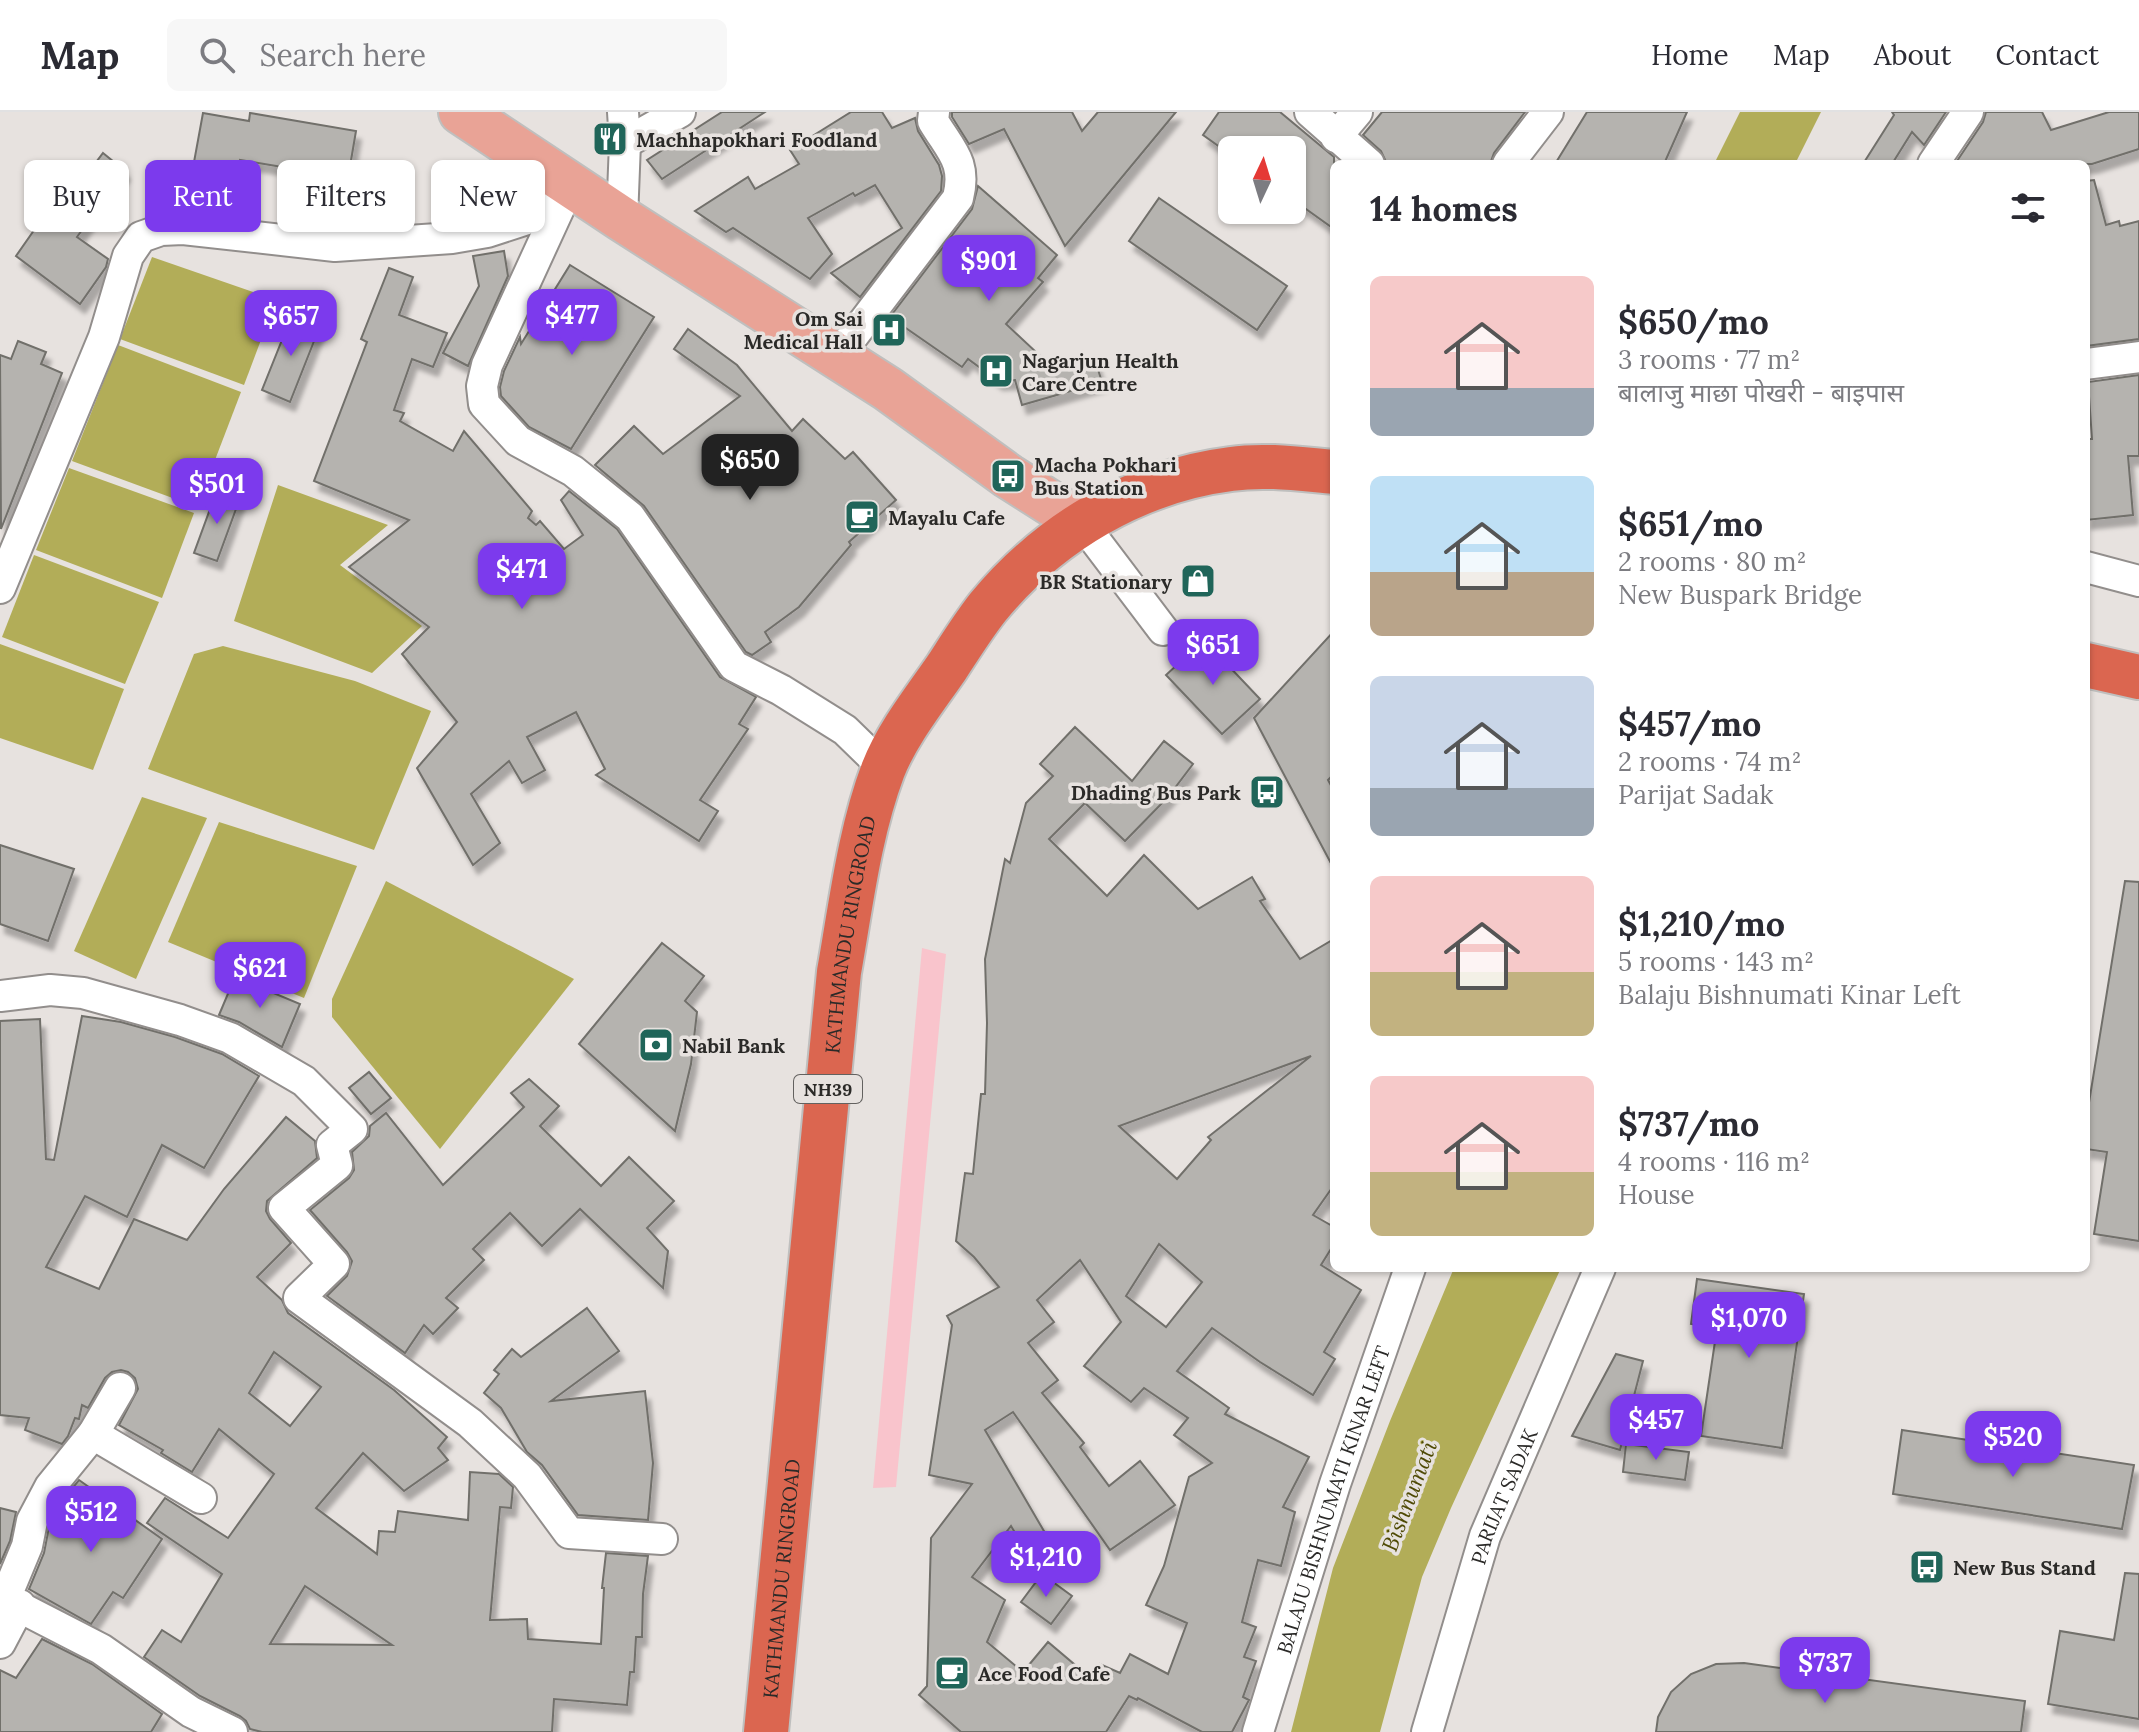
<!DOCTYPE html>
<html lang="en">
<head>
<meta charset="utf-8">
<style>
  body { margin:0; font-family:Lora,"Noto Sans Devanagari",serif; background:#f7f7f7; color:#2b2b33; height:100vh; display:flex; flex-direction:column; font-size:30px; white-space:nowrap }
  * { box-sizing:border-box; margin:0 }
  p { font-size:26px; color:#7c7c81 }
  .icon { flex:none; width:44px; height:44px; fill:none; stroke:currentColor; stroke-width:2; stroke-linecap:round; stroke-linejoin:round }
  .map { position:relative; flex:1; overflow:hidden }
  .details { position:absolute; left:1330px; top:48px; width:760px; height:1112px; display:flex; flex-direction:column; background:#fff; border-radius:12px; box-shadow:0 2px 6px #0004 }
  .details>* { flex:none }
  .banner { position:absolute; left:24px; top:48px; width:760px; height:72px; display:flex; gap:16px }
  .needle { width:52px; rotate:4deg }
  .fabs { position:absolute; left:1218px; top:24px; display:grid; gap:16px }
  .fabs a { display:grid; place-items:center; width:88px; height:88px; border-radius:12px; background:#fff; box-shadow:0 2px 6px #0004; font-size:40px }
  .price { position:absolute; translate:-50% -68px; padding:0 18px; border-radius:16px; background:#7c3aed; color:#fff; font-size:26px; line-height:52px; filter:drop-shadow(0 2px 4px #0008) }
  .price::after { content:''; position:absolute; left:50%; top:48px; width:24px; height:18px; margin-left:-12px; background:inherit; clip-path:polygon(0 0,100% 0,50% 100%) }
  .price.selected { background:#222; color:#fff }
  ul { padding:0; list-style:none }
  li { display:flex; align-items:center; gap:24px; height:200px; padding:0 40px }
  li span { display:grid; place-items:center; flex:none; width:224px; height:160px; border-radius:12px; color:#555 }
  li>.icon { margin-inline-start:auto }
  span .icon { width:96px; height:96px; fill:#fffc; stroke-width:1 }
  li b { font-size:34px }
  h2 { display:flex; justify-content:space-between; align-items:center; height:96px; padding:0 40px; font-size:34px }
  .tag { padding:0 28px; border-radius:12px; background:#fff; box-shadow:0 2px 6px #0004; font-size:28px; line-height:72px }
  .tag.selected { background:#7c3aed; color:#fff }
  header { display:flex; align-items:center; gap:48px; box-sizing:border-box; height:112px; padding:0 40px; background:#fff; border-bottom:2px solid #e1e1e2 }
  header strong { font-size:38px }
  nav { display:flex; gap:44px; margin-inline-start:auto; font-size:28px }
  .search { width:560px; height:72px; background:#f7f7f7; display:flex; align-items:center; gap:20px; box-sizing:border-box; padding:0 28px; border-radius:12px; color:#7c7c81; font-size:30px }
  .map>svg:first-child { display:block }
  .green { fill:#f9c4cc }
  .water { fill:#b2ad58 }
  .building { fill:#b5b3af; stroke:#716f6b; stroke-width:2; fill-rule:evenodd; filter:url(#shadow) }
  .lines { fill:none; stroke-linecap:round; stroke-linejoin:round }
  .street-casing { stroke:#928e8c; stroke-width:34 }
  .primary-casing { stroke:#bfbfbe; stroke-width:48 }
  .highway-casing { stroke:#bfbfbe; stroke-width:48 }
  .street { stroke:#fff; stroke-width:30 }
  .primary { stroke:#e9a396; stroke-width:44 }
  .highway { stroke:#db6650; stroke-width:44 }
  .labels { text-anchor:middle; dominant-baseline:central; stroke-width:7; stroke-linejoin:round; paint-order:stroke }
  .shield { fill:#e7e2df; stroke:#63615f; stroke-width:2 }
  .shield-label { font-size:18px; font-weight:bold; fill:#2b2a28 }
  .poi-label { font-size:20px; font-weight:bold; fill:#2b2a28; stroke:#e7e2df; text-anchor:start }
  .street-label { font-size:20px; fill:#2b2a28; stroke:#e7e2df }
  .water-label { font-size:22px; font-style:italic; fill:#4f4a05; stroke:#e7e2df }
</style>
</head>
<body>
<header>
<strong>Map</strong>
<div class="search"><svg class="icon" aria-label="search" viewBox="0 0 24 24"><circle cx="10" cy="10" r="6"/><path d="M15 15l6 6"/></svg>Search here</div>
<nav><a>Home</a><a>Map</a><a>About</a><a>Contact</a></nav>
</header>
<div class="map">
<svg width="2139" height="1620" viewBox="0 0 2139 1620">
  <defs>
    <filter id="shadow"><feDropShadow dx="5" dy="9" stdDeviation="2" flood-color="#0004"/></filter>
  </defs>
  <rect width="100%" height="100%" fill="#e7e2df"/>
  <path class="green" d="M922 836 946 842 896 1375 873 1376Z"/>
  <g class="water">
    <path d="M1740 0H1821L1795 52H1714Z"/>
    <path d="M152 145 276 188 244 273 120 227Z"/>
    <path d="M118 233 241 280 197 395 72 349Z"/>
    <path d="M69 356 194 401 162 486 36 438Z"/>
    <path d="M278 373 388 413 340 453 422 514 372 561 234 509Z"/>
    <path d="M34 443 159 490 125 572 2 525Z"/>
    <path d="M0 532 124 577 93 658 0 626Z"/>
    <path d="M223 534 355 569 431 599 374 738 148 657 194 542Z"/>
    <path d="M142 685 207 706 136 867 74 839Z"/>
    <path d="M219 710 357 754 304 886 168 830Z"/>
    <path d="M386 769 574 867 440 1037 332 905V887Z"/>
    <path d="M1454 1156H1561L1451 1396 1422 1465 1380 1620H1291L1333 1456 1390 1309Z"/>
  </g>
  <g class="building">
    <path d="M722 0H765L662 67 647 48Z"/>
    <path d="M851 0H882L892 16 915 6 918 19 939 53 942 64 941 79 860 185 831 161 902 116 875 73 855 84 853 81 808 106 832 142 810 167 733 116 726 120 695 99 748 65 755 77 799 52 790 38Z"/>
    <path d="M952 0H1072L1082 19 1098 0H1176L1065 134 1004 17 969 32 952 5Z"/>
    <path d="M1219 0H1280L1334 45V117L1292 87V38H1224L1203 23Z"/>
    <path d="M1382 0H1525L1494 41 1490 52H1387L1381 39 1363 23Z"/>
    <path d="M1587 0H1687L1664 52H1555Z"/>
    <path d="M1892 0H1946L1924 33 1912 20 1892 52H1863L1894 3Z"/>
    <path d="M1986 0H2042L2051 18 2109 0H2139V37L2092 52H1955L1983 10Z"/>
    <path d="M203 1 249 9 250 1 356 19 348 66 240 48 230 104 185 99Z"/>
    <path d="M103 41 125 59 77 125 108 147 106 155 80 192 16 144 44 104 51 110Z"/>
    <path d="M2094 68 2106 113 2119 109 2120 114 2139 109V227L2086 234V69Z"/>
    <path d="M978 74 1057 143 1038 166 1043 170 1006 212 1053 256 1094 245 1102 270 1022 293 1015 268 998 269 968 247 962 255 890 205 972 97Z"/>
    <path d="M1159 86 1287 174 1257 218 1129 129Z"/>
    <path d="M504 139 508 164 468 254 443 241 479 174 473 144Z"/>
    <path d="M570 153 654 205 571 337 529 315 501 284 500 275 504 259 520 225 521 232Z"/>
    <path d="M389 156 413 165 399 203 447 221 433 255 412 247 394 298 404 301 400 309 453 339 464 319 532 399 528 406 536 413 540 409 564 437 583 423 561 388 569 379 617 417 720 565 756 585 739 612 748 617 700 688 718 699 699 729 596 663 605 657 576 600 527 625 545 658 522 671 509 649 471 682 500 731 473 753 417 656 457 610 402 542 429 515 349 455 409 408 314 369 367 230 361 227Z"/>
    <path d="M292 203 320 214 290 290 262 278Z"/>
    <path d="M688 217 737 253 792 319 803 307 845 347 853 340 896 388 849 430 851 433 799 495 765 520 771 530 752 543 746 540 644 394 595 353 634 314 663 342 740 284 674 237Z"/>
    <path d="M18 229 46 240 41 252 62 261 1 417 0 243 11 247Z"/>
    <path d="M2139 263V344H2128L2133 403 2086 408V327H2092L2088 270Z"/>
    <path d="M217 378 240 386 217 449 194 441Z"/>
    <path d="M1334 519V662L1328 668 1334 679V757L1254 606Z"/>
    <path d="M1204 528 1260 587 1222 622 1166 563Z"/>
    <path d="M1075 615 1132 669 1164 629 1193 652 1168 685 1125 729 1085 691 1049 727 1107 784 1144 743 1198 797 1252 765 1265 787 1260 789 1300 847 1334 827V1073L1313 1103 1334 1115V1132L1321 1153 1361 1178 1324 1240 1335 1247 1313 1283 1260 1250 1212 1216 1177 1259 1229 1296 1225 1302 1309 1345 1283 1395 1295 1400 1281 1454 1258 1448 1242 1510 1256 1515 1244 1545 1256 1549 1243 1585 1249 1588 1232 1620H1202L1138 1586 1137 1588 1129 1584 1106 1620H961L919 1583 927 1574 931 1426 972 1372 929 1363 952 1213 947 1204 999 1175 974 1145 956 1129 965 1061 973 1062 981 982H985L987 911 985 847 1005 747 1010 751 1026 691 1053 664 1040 652ZM1311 944 1208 1025 1211 1028 1177 1067 1119 1014ZM1159 1132 1202 1170 1166 1215 1126 1184ZM1080 1148 1121 1210 1084 1254 1131 1290 1144 1276 1188 1306 1174 1323 1212 1351 1189 1365 1164 1454 1146 1493 1187 1511 1168 1562 1130 1542 1120 1561 1100 1552 1093 1568 1048 1530 1023 1560 987 1530 1005 1488 972 1465 1011 1414 1033 1451 1055 1438 985 1318 1013 1300 1110 1438 1175 1393 1140 1349 1109 1374 1080 1335 1084 1331 1042 1281 1058 1268 1028 1231 1054 1210 1037 1188Z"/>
    <path d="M0 733 74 757 48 829 0 812Z"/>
    <path d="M2125 769 2139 770V1129L2094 1122 2107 1040 2086 1037V1009Z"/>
    <path d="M662 831 704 864 685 889 697 900 691 952 675 1019 579 932Z"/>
    <path d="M235 865 300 892 282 935 239 910 219 903Z"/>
    <path d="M82 904 121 910 175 925 222 942 259 964 204 1056 162 1033 127 1105 85 1084 46 1155 99 1177 134 1107 187 1128 224 1077 286 1005 315 1029 317 1046 267 1089 266 1099 270 1107 291 1131 257 1165 282 1188 288 1201 394 1278 447 1325 438 1336 448 1348 404 1379 363 1341 316 1396 377 1442 379 1419 395 1420 398 1399 468 1408 470 1360 499 1362 513 1375 511 1396 500 1395 490 1508 527 1507 528 1527 601 1532 604 1476H602L606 1441 648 1444 643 1482 642 1525H636L634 1560H630L627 1593 554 1587 552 1620H262L250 1617 246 1609 240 1604 200 1584 144 1545 162 1518 181 1530 222 1462 147 1411 165 1386 228 1426 274 1362 219 1317 192 1360 161 1341 163 1338 119 1313 138 1277 135 1266 128 1260 121 1258 112 1260 105 1266 88 1296 82 1293 79 1307 75 1306 68 1324 62 1332 25 1318 29 1306 0 1303V909L40 907 46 1047 54 1048ZM274 1240 321 1275 290 1314 249 1281ZM305 1474 392 1533 270 1532Z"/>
    <path d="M369 960 391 986 371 1002 349 976Z"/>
    <path d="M529 967 559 994 540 1014 601 1074 629 1045 674 1089 647 1116 668 1139 663 1176 580 1097 542 1134 510 1101 473 1137 484 1148 446 1186 458 1196 433 1222 424 1213 405 1241 327 1184 347 1164 352 1149 347 1140 310 1098 349 1066 354 1058 352 1040 369 1024 370 1014 386 1001 443 1073 524 995 511 981Z"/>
    <path d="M1697 1167 1804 1182 1782 1336 1701 1324 1717 1216 1691 1212Z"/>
    <path d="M587 1196 619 1239 551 1289 645 1279 653 1351 648 1408 578 1403 542 1353 527 1340 501 1296 484 1281 499 1262 494 1258 512 1237 521 1245Z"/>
    <path d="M1616 1242 1643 1249 1620 1338 1572 1324Z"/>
    <path d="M1902 1318 2134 1353 2122 1417 1893 1382Z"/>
    <path d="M1626 1332 1689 1340 1685 1368 1623 1360Z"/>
    <path d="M79 1368 162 1427 123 1486 113 1480 91 1512 29 1477 44 1441 49 1415 65 1385Z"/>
    <path d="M0 1396 16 1400 10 1429 0 1452Z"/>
    <path d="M2125 1461 2139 1462V1607L2048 1592 2060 1519 2114 1528Z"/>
    <path d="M1042 1462 1072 1484 1051 1512 1021 1490Z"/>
    <path d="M42 1527 92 1552 162 1602 151 1620H0V1558L16 1566Z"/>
    <path d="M1744 1551 2025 1589 2021 1620H1656L1658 1605 1671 1580 1691 1562 1716 1552Z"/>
  </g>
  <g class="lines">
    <defs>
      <g id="street">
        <path d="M1310 0 1369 52"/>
        <path d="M1336 25 1357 0"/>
        <path d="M625 31 680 0"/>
        <path d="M1508 52 1548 0"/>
        <path d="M1933 52 1968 0"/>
        <path d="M567 79 487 253 482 274 484 292 518 329 573 359 630 405 734 554 781 578 845 618 884 656"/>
        <path d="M622 107 625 31 623 0"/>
        <path d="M837 245 958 86C967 50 951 39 933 9L934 0"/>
        <path d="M2086 252 2139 245"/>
        <path d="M1082 411 1163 518"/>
        <path d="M2086 455 2139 469"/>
        <path d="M0 476 104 225 128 144 141 125 161 118 183 117 335 134 452 126 487 120 527 107 570 73"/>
        <path d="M0 884 50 878 83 881 180 908 230 926 304 969 352 1017 332 1033 337 1053 284 1096 334 1152 299 1186 470 1311 527 1364 569 1421 662 1427"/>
        <path d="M93 1322 201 1386"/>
        <path d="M0 1485 101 1537 191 1600 232 1620"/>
        <path d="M5 1487 27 1434 32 1409 50 1375 93 1322 120 1276"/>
        <path d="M0 1531 20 1493"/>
        <path id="s1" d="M1258 1620 1335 1372 1410 1156"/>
        <path id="s2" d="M1427 1620 1485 1424 1600 1156"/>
      </g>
      <path id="primary" d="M461 0 622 107 888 277 1008 364 1082 411"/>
      <g id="highway">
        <path d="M2086 553 2139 565"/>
        <path id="s3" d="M766 1620 839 860C851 793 859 722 883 658 897 622 925 587 947 555 960 535 973 514 988 495 1049 421 1136 369 1231 357 1265 352 1300 357 1334 360"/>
      </g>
    </defs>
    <use href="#street" class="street-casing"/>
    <use href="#primary" class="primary-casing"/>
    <use href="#highway" class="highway-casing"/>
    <use href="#street" class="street"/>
    <use href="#primary" class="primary"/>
    <use href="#highway" class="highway"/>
  </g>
  <defs>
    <symbol id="restaurant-square" viewBox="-11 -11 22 22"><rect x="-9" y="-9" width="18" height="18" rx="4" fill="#206559" stroke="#e7e2df"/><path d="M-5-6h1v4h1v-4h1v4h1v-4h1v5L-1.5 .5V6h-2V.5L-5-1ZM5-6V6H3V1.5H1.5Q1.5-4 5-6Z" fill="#fff"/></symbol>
    <symbol id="hospital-square" viewBox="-11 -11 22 22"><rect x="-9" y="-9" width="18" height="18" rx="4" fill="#206559" stroke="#e7e2df"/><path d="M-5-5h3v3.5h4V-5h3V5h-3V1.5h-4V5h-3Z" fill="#fff"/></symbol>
    <symbol id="bus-square" viewBox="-11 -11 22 22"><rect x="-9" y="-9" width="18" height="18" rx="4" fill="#206559" stroke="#e7e2df"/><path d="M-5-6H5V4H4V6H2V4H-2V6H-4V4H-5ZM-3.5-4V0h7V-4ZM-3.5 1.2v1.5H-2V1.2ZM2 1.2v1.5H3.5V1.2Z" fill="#fff"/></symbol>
    <symbol id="cafe-square" viewBox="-11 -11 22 22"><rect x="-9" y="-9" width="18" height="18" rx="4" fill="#206559" stroke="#e7e2df"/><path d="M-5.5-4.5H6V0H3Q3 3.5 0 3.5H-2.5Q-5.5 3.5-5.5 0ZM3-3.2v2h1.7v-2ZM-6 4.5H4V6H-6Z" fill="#fff"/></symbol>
    <symbol id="shop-square" viewBox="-11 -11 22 22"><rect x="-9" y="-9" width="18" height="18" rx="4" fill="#206559" stroke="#e7e2df"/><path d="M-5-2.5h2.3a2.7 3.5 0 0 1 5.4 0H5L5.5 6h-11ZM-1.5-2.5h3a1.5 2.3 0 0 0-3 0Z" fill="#fff"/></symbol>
    <symbol id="bank-square" viewBox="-11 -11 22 22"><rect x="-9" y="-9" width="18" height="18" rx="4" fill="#206559" stroke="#e7e2df"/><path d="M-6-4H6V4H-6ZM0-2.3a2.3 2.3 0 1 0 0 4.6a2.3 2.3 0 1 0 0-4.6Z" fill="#fff"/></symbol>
  </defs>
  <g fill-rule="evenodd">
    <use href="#restaurant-square" x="590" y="7" width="40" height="40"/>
    <use href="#hospital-square" x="869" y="198" width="40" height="40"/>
    <use href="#hospital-square" x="976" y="239" width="40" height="40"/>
    <use href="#bus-square" x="988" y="344" width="40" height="40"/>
    <use href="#cafe-square" x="842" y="385" width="40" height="40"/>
    <use href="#shop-square" x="1178" y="449" width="40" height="40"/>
    <use href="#bus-square" x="1247" y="660" width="40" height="40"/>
    <use href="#bank-square" x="636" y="913" width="40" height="40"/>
    <use href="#bus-square" x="1907" y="1435" width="40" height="40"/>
    <use href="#cafe-square" x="932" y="1541" width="40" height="40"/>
  </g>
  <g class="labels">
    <rect class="shield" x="794" y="963" width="68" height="28" rx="6"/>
    <g class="shield-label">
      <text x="828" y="977">NH39</text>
    </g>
    <g class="poi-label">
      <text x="636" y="27">Machhapokhari Foodland</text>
      <text x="863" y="206" text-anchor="end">Om Sai<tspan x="863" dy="23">Medical Hall</tspan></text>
      <text x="1022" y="248">Nagarjun Health<tspan x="1022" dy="23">Care Centre</tspan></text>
      <text x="1034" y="352">Macha Pokhari<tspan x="1034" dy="23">Bus Station</tspan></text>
      <text x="888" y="405">Mayalu Cafe</text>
      <text x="1172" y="469" text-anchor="end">BR Stationary</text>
      <text x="1241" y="680" text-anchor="end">Dhading Bus Park</text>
      <text x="682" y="933">Nabil Bank</text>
      <text x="1953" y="1455">New Bus Stand</text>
      <text x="978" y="1561">Ace Food Cafe</text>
    </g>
    <g class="street-label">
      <text stroke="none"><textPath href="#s3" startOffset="802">KATHMANDU RINGROAD</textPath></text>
      <text stroke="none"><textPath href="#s2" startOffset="248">PARIJAT SADAK</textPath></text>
      <text stroke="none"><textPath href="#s1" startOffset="244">BALAJU BISHNUMATI KINAR LEFT</textPath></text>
      <text stroke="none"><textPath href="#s3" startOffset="154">KATHMANDU RINGROAD</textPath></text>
    </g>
    <g class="water-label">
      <text transform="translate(1409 1384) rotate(-69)">Bishnumati</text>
    </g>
  </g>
</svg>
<div class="fabs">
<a><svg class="needle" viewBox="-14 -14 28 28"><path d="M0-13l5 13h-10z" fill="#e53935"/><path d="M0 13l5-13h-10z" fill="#7c7c81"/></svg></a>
</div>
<b class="price" style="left:989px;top:191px">$901</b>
<b class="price" style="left:572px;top:245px">$477</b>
<b class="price" style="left:291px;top:246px">$657</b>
<b class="price selected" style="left:750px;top:390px">$650</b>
<b class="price" style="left:217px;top:414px">$501</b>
<b class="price" style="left:522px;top:499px">$471</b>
<b class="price" style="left:1213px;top:575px">$651</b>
<b class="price" style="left:260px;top:898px">$621</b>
<b class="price" style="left:1749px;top:1248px">$1,070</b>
<b class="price" style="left:1656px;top:1350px">$457</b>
<b class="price" style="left:2013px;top:1367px">$520</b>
<b class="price" style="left:91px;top:1442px">$512</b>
<b class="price" style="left:1046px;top:1487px">$1,210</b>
<b class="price" style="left:1825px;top:1593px">$737</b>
<div class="banner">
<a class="tag">Buy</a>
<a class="tag selected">Rent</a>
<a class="tag">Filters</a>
<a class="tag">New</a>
</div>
<section class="details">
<h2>14 homes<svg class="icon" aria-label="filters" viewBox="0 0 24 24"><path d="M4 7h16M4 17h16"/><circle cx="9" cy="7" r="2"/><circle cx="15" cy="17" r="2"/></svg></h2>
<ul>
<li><span style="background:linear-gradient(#f6c9c9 70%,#9aa5b1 0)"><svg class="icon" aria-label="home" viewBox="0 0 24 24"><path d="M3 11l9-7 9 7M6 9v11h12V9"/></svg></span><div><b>$650/mo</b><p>3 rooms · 77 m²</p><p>बालाजु माछा पोखरी - बाइपास</p></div></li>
<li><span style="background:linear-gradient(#bfe0f5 60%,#b9a48a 0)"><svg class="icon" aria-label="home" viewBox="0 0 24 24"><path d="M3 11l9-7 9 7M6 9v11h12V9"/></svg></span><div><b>$651/mo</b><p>2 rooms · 80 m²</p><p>New Buspark Bridge</p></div></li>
<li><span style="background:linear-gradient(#c9d6e8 70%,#9aa5b1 0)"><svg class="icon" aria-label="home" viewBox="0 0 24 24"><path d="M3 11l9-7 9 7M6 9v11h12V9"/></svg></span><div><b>$457/mo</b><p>2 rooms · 74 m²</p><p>Parijat Sadak</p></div></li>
<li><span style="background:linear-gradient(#f6c9c9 60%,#c2b280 0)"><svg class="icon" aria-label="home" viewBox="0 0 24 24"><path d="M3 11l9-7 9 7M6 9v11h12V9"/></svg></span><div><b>$1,210/mo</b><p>5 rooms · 143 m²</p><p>Balaju Bishnumati Kinar Left</p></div></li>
<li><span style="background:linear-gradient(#f6c9c9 60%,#c2b280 0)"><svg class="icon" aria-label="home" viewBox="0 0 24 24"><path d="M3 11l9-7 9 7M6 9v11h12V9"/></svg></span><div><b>$737/mo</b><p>4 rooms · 116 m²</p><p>House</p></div></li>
</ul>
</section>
</div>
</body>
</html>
